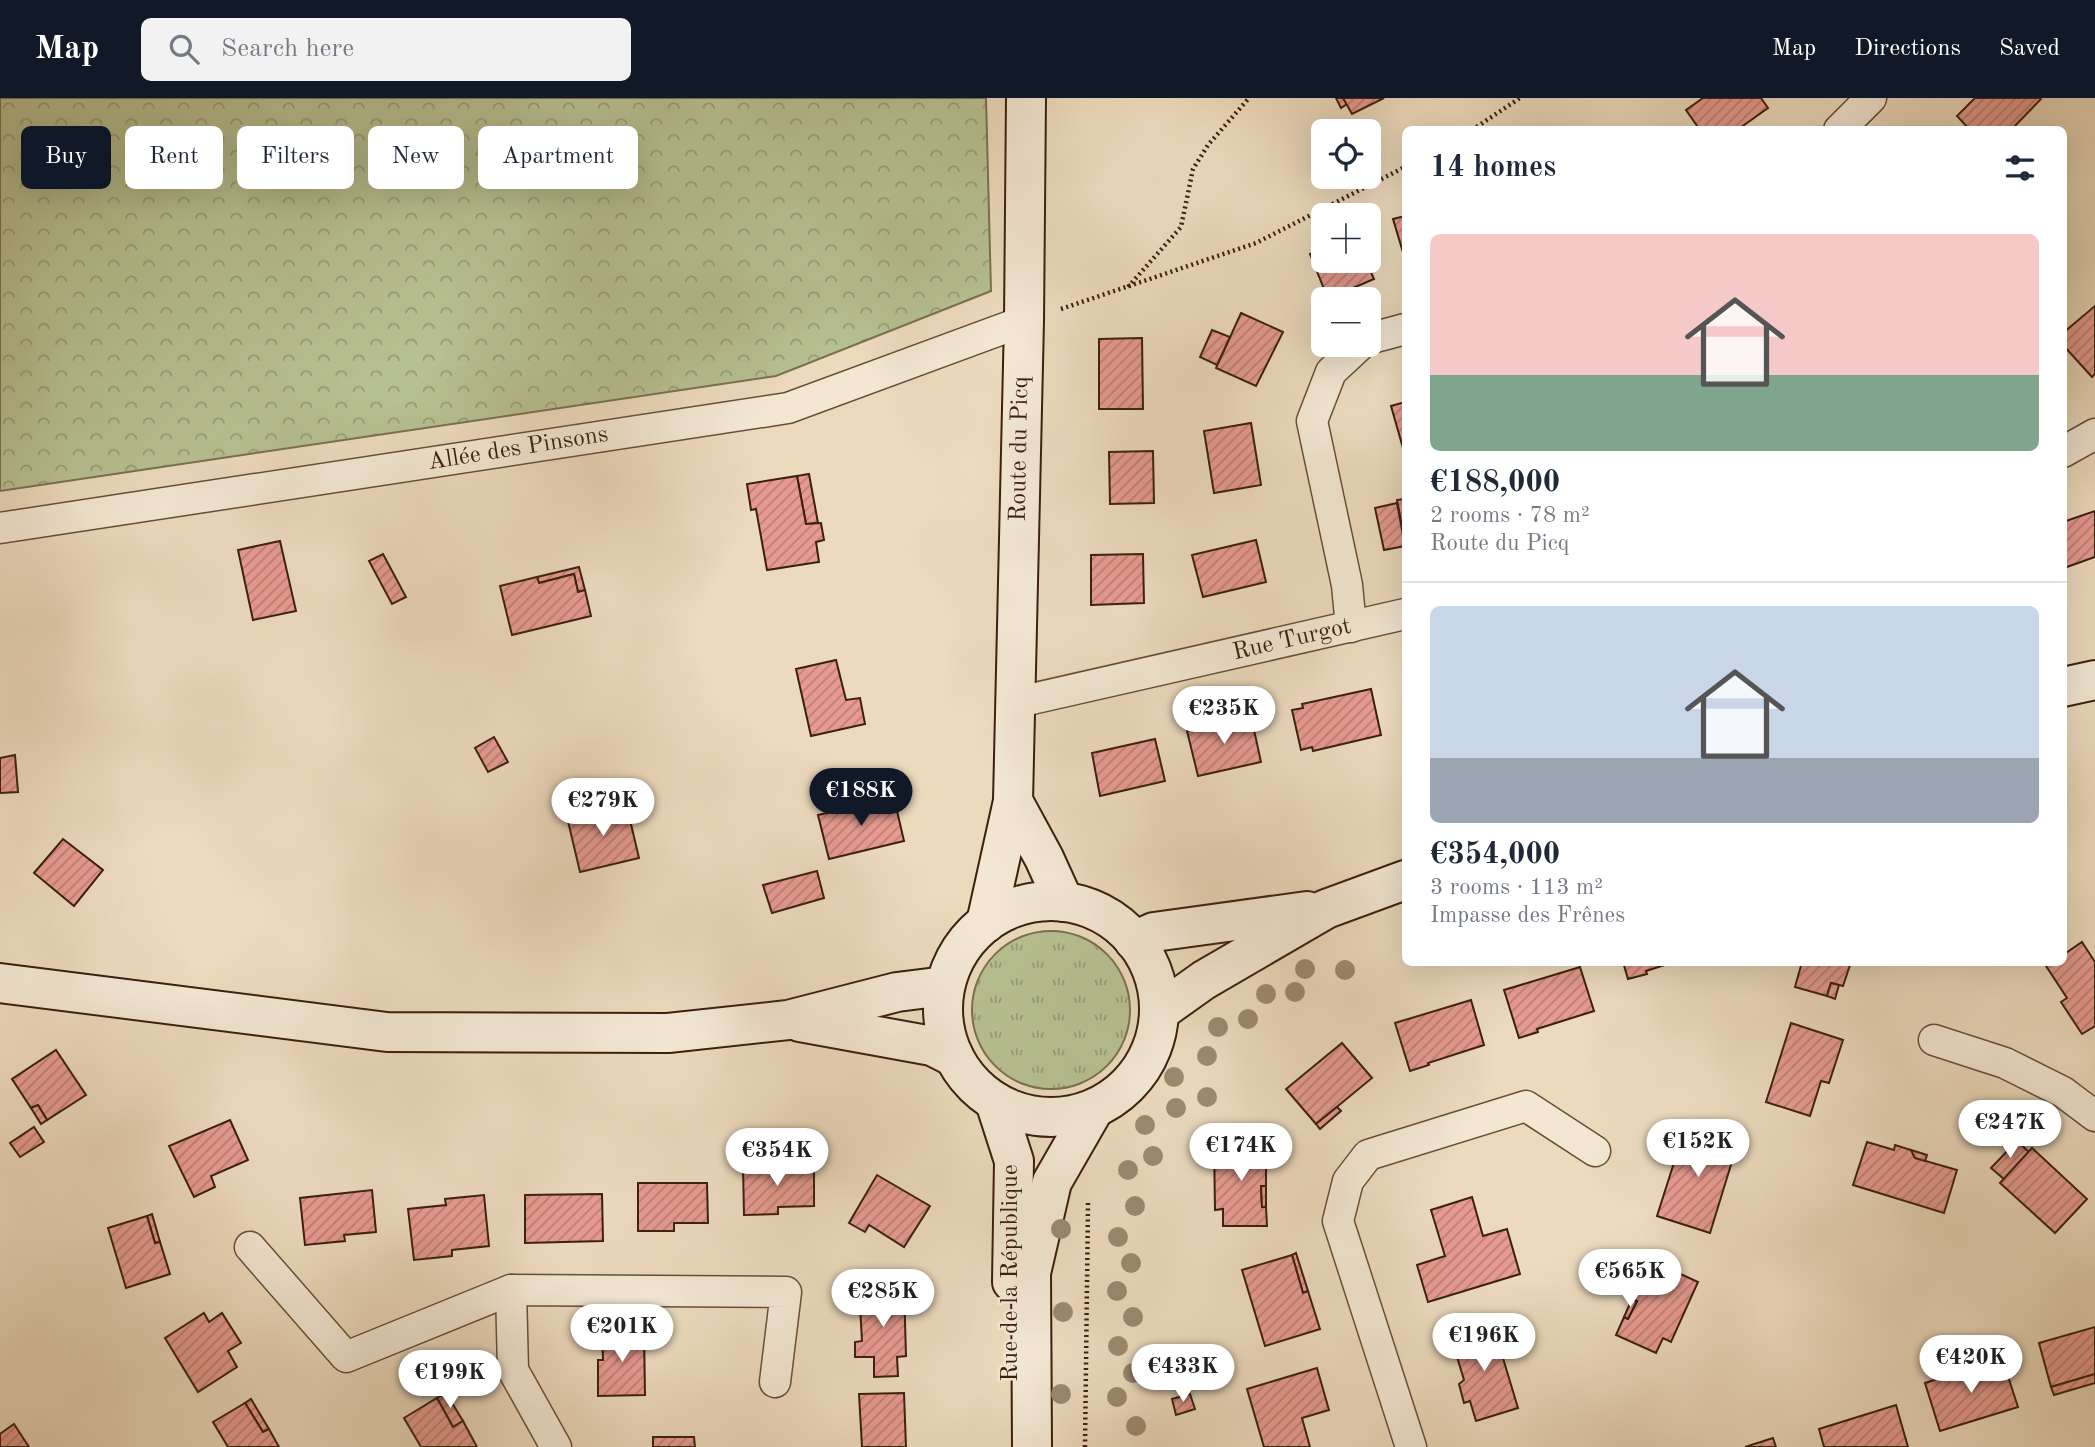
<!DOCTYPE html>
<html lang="en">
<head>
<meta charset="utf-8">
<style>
  body { margin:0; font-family:"Old Standard TT",serif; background:#f2f2f3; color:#1f2937; height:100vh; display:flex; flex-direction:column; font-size:26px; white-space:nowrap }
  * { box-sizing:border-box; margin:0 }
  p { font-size:23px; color:#747a83 }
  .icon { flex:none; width:38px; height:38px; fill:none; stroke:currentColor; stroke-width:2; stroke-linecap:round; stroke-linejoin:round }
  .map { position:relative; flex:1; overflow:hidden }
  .panel { position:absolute; left:1402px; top:28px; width:665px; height:840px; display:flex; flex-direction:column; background:#fff; border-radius:10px; box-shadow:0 7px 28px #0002 }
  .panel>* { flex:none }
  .banner { position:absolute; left:21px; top:28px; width:665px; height:63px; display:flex; gap:14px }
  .controls { position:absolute; left:1311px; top:21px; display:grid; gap:14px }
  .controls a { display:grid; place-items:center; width:70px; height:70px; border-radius:10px; background:#fff; box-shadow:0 7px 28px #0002; font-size:35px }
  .price { position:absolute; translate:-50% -60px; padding:0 16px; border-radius:24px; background:#fff; color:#222; font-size:23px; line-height:46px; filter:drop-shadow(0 2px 4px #0008) }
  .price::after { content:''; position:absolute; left:50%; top:42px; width:21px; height:16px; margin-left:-10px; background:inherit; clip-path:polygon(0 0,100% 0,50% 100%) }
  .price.on { background:#111827; color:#fff }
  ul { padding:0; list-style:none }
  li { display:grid; align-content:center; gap:14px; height:371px; padding:0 28px }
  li+li { border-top:2px solid #e0e1e3 }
  li span { display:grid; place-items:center; height:217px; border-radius:10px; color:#555 }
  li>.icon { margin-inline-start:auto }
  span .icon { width:126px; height:126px; fill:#fffc; stroke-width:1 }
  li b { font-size:30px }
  h2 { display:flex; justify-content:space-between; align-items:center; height:84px; padding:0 28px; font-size:30px }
  .pill { padding:0 24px; border-radius:10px; background:#fff; box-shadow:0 7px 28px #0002; font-size:24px; line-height:63px }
  .pill.on { background:#111827; color:#fff }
  header { display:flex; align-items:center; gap:42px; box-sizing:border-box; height:98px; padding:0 35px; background:#111827; color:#fff }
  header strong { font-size:33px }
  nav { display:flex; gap:38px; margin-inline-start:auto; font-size:24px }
  .search { width:490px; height:63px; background:#f2f2f3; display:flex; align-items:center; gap:18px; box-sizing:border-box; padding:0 24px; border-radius:10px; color:#747a83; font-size:26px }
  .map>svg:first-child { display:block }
  .grass { fill:url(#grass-tufts); stroke:#7a7050; stroke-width:2 }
  .forest { fill:url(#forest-crowns); stroke:#7a7050; stroke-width:2 }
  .building { fill:url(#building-hatch); stroke:#3c1f0f; stroke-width:2 }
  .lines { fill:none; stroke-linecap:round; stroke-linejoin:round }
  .street-casing { stroke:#684e3a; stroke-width:33 }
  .secondary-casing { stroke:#3c1f0f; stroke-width:42 }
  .path { stroke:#3c1f0f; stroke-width:4.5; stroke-dasharray:2 3.5; stroke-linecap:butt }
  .street { stroke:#f3e7d4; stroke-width:30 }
  .secondary { stroke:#f3e7d4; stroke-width:38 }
  .tree { fill:#9c896f }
  .labels { text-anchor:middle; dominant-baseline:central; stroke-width:5; stroke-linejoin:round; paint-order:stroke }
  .street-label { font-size:24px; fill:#3c1f0f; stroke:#f3e7d4 }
</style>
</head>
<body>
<header>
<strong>Map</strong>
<div class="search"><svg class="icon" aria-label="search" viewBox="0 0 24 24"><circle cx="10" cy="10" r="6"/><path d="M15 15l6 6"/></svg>Search here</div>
<nav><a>Map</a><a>Directions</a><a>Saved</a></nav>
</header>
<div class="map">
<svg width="2095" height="1349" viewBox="0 0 2095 1349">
  <defs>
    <pattern id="grass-tufts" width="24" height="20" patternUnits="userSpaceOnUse" patternTransform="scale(1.75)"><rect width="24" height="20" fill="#b7c092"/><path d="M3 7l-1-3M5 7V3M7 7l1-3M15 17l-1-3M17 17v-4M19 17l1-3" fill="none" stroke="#969b76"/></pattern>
    <pattern id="forest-crowns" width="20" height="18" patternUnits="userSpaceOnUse" patternTransform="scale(1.75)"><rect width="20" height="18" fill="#b7c092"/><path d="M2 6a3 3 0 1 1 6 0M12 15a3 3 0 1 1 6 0" fill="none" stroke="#969b76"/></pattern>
    <pattern id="building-hatch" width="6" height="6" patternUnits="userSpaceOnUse" patternTransform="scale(1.75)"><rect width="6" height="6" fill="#e79b90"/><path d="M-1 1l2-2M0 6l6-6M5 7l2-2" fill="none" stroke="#bc7e74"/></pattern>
  </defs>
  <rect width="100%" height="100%" fill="#ecdabd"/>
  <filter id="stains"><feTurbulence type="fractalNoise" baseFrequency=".00286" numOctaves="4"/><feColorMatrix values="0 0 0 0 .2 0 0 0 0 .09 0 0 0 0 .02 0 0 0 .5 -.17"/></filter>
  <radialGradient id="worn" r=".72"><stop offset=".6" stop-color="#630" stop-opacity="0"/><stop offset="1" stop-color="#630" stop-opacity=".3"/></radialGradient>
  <circle class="grass" cx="1051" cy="912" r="79"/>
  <path class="forest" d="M0 0H986L991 193 776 278 0 393Z"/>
  <g class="building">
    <path d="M1336 0H1343L1347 6 1341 10Z"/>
    <path d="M1343 0H1384L1352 16Z"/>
    <path d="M1703 0H1761L1768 10 1737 32H1700L1686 12Z"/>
    <path d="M1975 0H2040L2041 1 2011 32H1970L1957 18Z"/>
    <path d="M1405 118V161L1393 121Z"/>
    <path d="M1323 150V163H1366L1374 181 1328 201 1310 156Z"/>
    <path d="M2095 208V276L2092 279 2063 247V235Z"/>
    <path d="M1241 215 1283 234 1256 288 1216 270Z"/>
    <path d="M1212 232 1230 239 1217 267 1200 259Z"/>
    <path d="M1142 240 1143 311H1099V241Z"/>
    <path d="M1405 304V357L1391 308Z"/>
    <path d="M1251 325 1261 387 1214 395 1204 333Z"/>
    <path d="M1153 353 1154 405 1110 406 1109 354Z"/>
    <path d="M809 376 818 425 806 426 797 378Z"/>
    <path d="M797 378 806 426 821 425 824 442 816 444 819 464 767 472 756 411 751 412 747 386Z"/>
    <path d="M1405 401V443L1397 402Z"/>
    <path d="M1397 405 1405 448 1384 452 1375 410Z"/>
    <path d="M2095 413V459L2064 470 2063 424Z"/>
    <path d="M1256 442 1266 484 1203 499 1192 457Z"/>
    <path d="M280 443 296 513 253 522 238 452Z"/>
    <path d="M383 456 406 499 392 506 369 463Z"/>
    <path d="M1143 456 1144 505 1091 507V457Z"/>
    <path d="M579 469 585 492 578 494 574 476 539 485 537 479Z"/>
    <path d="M574 476 578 494 585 492 591 518 512 537 500 488 537 479 539 485Z"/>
    <path d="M836 562 846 602 860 600 865 626 811 638 796 571Z"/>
    <path d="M1371 591 1381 637 1313 653 1312 649 1301 652 1292 612 1303 610 1302 606Z"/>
    <path d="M1251 618 1261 664 1198 678 1187 633Z"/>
    <path d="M494 639 508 664 488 674 475 650Z"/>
    <path d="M1155 641 1165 683 1100 698 1092 655Z"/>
    <path d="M15 657 18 694 0 695V660Z"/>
    <path d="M894 700 904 743 829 761 818 717Z"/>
    <path d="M626 705 639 760 580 774 567 719Z"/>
    <path d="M63 741 103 772 74 808 34 775Z"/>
    <path d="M817 773 824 800 772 815 763 787Z"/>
    <path d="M2082 844 2095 864V928L2082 936 2061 904 2067 900 2046 868 2051 864H2063V857Z"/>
    <path d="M1623 864H1674L1646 873 1647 876 1628 881Z"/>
    <path d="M1802 864H1851L1843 888 1831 885 1827 898 1795 889Z"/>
    <path d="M1580 869 1594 913 1537 931 1538 934 1519 940 1504 892Z"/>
    <path d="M1831 885 1839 887 1835 901 1827 898Z"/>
    <path d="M1471 902 1484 947 1428 965 1429 967 1410 973 1395 925Z"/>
    <path d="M1791 925 1843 942 1829 985 1821 983 1810 1018 1766 1004Z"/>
    <path d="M1342 945 1372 980 1316 1026 1286 991Z"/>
    <path d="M56 952 86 997 47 1022 38 1007 31 1010 12 981Z"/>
    <path d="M38 1007 47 1022 41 1026 31 1010Z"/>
    <path d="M1337 1009 1341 1013 1320 1031 1316 1026Z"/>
    <path d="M230 1022 248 1062 211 1078 215 1089 194 1099 169 1048Z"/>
    <path d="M1686 1027 1738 1044 1710 1135 1657 1118Z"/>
    <path d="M34 1029 44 1044 20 1059 10 1045Z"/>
    <path d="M2017 1043 2029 1054 2004 1081 1991 1070Z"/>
    <path d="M1867 1044 1894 1052 1895 1047 1911 1052 1915 1060 1957 1072 1944 1115 1853 1087Z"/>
    <path d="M1266 1045V1088H1261L1262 1109H1266L1267 1128H1223V1111L1215 1112 1214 1046Z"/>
    <path d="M2032 1050 2087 1101 2055 1135 2000 1085Z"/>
    <path d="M1911 1052 1927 1057 1925 1063 1915 1060Z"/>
    <path d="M743 1068H814V1108L778 1109V1116L744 1117Z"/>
    <path d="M877 1077 930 1108 904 1149 869 1127 865 1134 849 1125Z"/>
    <path d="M638 1085H707L708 1125H674V1133H638Z"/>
    <path d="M1261 1088H1266V1109H1262Z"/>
    <path d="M372 1092 376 1134 344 1137 345 1143 305 1147 300 1100Z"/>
    <path d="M602 1096 603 1143 525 1145V1097Z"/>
    <path d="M484 1097 489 1148 452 1152V1158L414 1162 408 1111 446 1107 445 1101Z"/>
    <path d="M1472 1099 1483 1138 1507 1131 1520 1176 1428 1204 1417 1167 1445 1158 1431 1112Z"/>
    <path d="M152 1116 160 1144 155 1145 147 1118Z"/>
    <path d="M147 1118 155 1145 160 1144 170 1176 126 1190 108 1130Z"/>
    <path d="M1296 1155 1308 1193 1303 1195 1292 1157Z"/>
    <path d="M1292 1157 1303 1195 1308 1193 1320 1231 1265 1248 1242 1172Z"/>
    <path d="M1650 1162 1698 1184 1671 1244 1663 1240 1656 1255 1616 1237 1624 1219 1628 1221 1637 1203 1632 1201Z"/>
    <path d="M904 1189 906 1258 897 1259 898 1278 874 1279V1259H855V1244L862 1243 859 1191Z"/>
    <path d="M1632 1201 1637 1203 1628 1221 1624 1219Z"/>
    <path d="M204 1215 209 1224 222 1215 241 1245 228 1253 237 1269 198 1294 165 1240Z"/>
    <path d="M1493 1227 1518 1310 1476 1323 1470 1303 1464 1305 1459 1286 1464 1282 1451 1239Z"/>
    <path d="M2095 1229V1276L2051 1289 2039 1245Z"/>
    <path d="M602 1233H644L645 1297 598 1298V1262H603Z"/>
    <path d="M2002 1260 2018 1309 1940 1333 1925 1285Z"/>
    <path d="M1317 1270 1329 1312 1302 1320 1310 1349H1264L1247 1291Z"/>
    <path d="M2095 1276V1285L2054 1297 2051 1289Z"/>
    <path d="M446 1295 463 1323 453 1329 437 1300Z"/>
    <path d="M904 1295 906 1349H862L859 1296Z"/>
    <path d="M1190 1296 1195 1311 1176 1317 1172 1301Z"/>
    <path d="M437 1300 453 1329 463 1323 477 1349H421L404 1320Z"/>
    <path d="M251 1301 269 1331 263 1334 245 1305Z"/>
    <path d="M245 1305 263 1334 269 1331 279 1349H228L213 1324Z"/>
    <path d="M1896 1307 1908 1349H1824L1819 1331Z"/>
    <path d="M14 1326 29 1349H0V1336Z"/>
    <path d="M653 1339H694L695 1349H653Z"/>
    <path d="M1773 1340 1776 1349H1745Z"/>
  </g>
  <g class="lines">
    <defs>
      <g id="street">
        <path d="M1839 32 1871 0"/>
        <path d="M1368 241 1405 231"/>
        <path d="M2063 354 2095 336"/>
        <path d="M0 430 788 310 1024 223"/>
        <path d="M1351 529 1347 487 1312 323 1331 274 1360 247"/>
        <path d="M1014 605 1405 516"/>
        <path d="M1934 942 2005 965 2063 994 2095 1018"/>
        <path d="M250 1149 346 1259 511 1192 786 1194 775 1284"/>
        <path d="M511 1192 513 1272 556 1349"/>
        <path d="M1411 1349 1338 1123 1348 1083 1368 1057 1526 1008 1595 1053"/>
      </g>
      <g id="secondary">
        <path d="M2063 589 2095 582"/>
        <path d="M1013 703 1044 760 1064 804"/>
        <circle cx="1051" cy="911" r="108"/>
        <path d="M986 825 1013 703 1024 223 1026 0"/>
        <path d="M1134 843 1154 834 1307 813"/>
        <path d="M0 885 387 934 668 935 788 922 897 894 945 888"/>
        <path d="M1159 914 1204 882 1326 811 1405 782"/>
        <path d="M800 924 932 948 954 959"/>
        <path d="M995 1004 1014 1063 1012 1184"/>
        <path d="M1032 1349 1031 1175 1052 1084 1094 1011"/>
      </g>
    </defs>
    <use href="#street" class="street-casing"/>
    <use href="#secondary" class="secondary-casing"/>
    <g class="path">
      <path d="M1472 32 1520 0"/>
      <path d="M1128 189 1181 129 1193 71 1208 47 1249 0"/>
      <path d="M1061 211 1256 145 1405 69"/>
      <path d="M1085 1349 1088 1105"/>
    </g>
    <use href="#street" class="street"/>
    <use href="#secondary" class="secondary"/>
  </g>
  <g class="tree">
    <circle cx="1305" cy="871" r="10"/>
    <circle cx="1345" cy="872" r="10"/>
    <circle cx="1295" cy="894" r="10"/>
    <circle cx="1266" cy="896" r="10"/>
    <circle cx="1248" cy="921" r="10"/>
    <circle cx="1218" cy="929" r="10"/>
    <circle cx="1207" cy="958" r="10"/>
    <circle cx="1174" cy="979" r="10"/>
    <circle cx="1207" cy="999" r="10"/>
    <circle cx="1176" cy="1010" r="10"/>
    <circle cx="1145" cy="1027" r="10"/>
    <circle cx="1153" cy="1058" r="10"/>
    <circle cx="1128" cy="1072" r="10"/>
    <circle cx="1135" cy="1108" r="10"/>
    <circle cx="1061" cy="1131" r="10"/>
    <circle cx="1118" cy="1139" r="10"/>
    <circle cx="1131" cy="1165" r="10"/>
    <circle cx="1117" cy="1193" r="10"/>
    <circle cx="1063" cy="1214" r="10"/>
    <circle cx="1133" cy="1219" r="10"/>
    <circle cx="1118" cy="1248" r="10"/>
    <circle cx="1133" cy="1275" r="10"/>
    <circle cx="1061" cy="1296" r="10"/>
    <circle cx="1117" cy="1299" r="10"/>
    <circle cx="1136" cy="1328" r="10"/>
  </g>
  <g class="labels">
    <g class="street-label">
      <text transform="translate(518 351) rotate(-9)">Allée des Pinsons</text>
      <text transform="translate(1020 351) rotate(-89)">Route du Picq</text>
      <text transform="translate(1292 542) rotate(-13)">Rue Turgot</text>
      <text transform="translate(1011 1175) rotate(-90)">Rue de la République</text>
    </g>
  </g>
  <rect width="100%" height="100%" filter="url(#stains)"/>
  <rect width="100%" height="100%" fill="url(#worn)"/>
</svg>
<div class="controls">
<a><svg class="icon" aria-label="locate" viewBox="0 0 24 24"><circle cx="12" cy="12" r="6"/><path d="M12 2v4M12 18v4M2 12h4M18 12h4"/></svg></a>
<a>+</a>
<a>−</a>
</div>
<b class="price" style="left:1224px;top:648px">€235K</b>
<b class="price on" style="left:861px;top:730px">€188K</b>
<b class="price" style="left:603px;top:740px">€279K</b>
<b class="price" style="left:2010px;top:1062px">€247K</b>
<b class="price" style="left:1698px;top:1081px">€152K</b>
<b class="price" style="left:1241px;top:1085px">€174K</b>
<b class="price" style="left:777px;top:1090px">€354K</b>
<b class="price" style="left:1630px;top:1211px">€565K</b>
<b class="price" style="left:883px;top:1231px">€285K</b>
<b class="price" style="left:622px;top:1266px">€201K</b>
<b class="price" style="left:1484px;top:1275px">€196K</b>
<b class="price" style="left:1971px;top:1297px">€420K</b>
<b class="price" style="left:1183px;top:1306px">€433K</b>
<b class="price" style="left:450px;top:1312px">€199K</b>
<div class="banner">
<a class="pill on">Buy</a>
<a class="pill">Rent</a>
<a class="pill">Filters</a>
<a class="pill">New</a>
<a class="pill">Apartment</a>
</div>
<section class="panel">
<h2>14 homes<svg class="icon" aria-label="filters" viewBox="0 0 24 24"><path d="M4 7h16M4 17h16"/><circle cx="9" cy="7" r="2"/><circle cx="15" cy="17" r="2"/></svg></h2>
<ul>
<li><span style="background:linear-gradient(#f6c9c9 65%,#7fa58c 0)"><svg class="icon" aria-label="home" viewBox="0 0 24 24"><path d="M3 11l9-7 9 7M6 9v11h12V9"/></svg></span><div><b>€188,000</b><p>2 rooms · 78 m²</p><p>Route du Picq</p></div></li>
<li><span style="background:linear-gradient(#c9d6e8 70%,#9aa5b1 0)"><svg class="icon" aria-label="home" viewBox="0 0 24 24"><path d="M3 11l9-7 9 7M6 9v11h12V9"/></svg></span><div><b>€354,000</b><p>3 rooms · 113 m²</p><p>Impasse des Frênes</p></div></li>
</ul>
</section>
</div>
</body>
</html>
